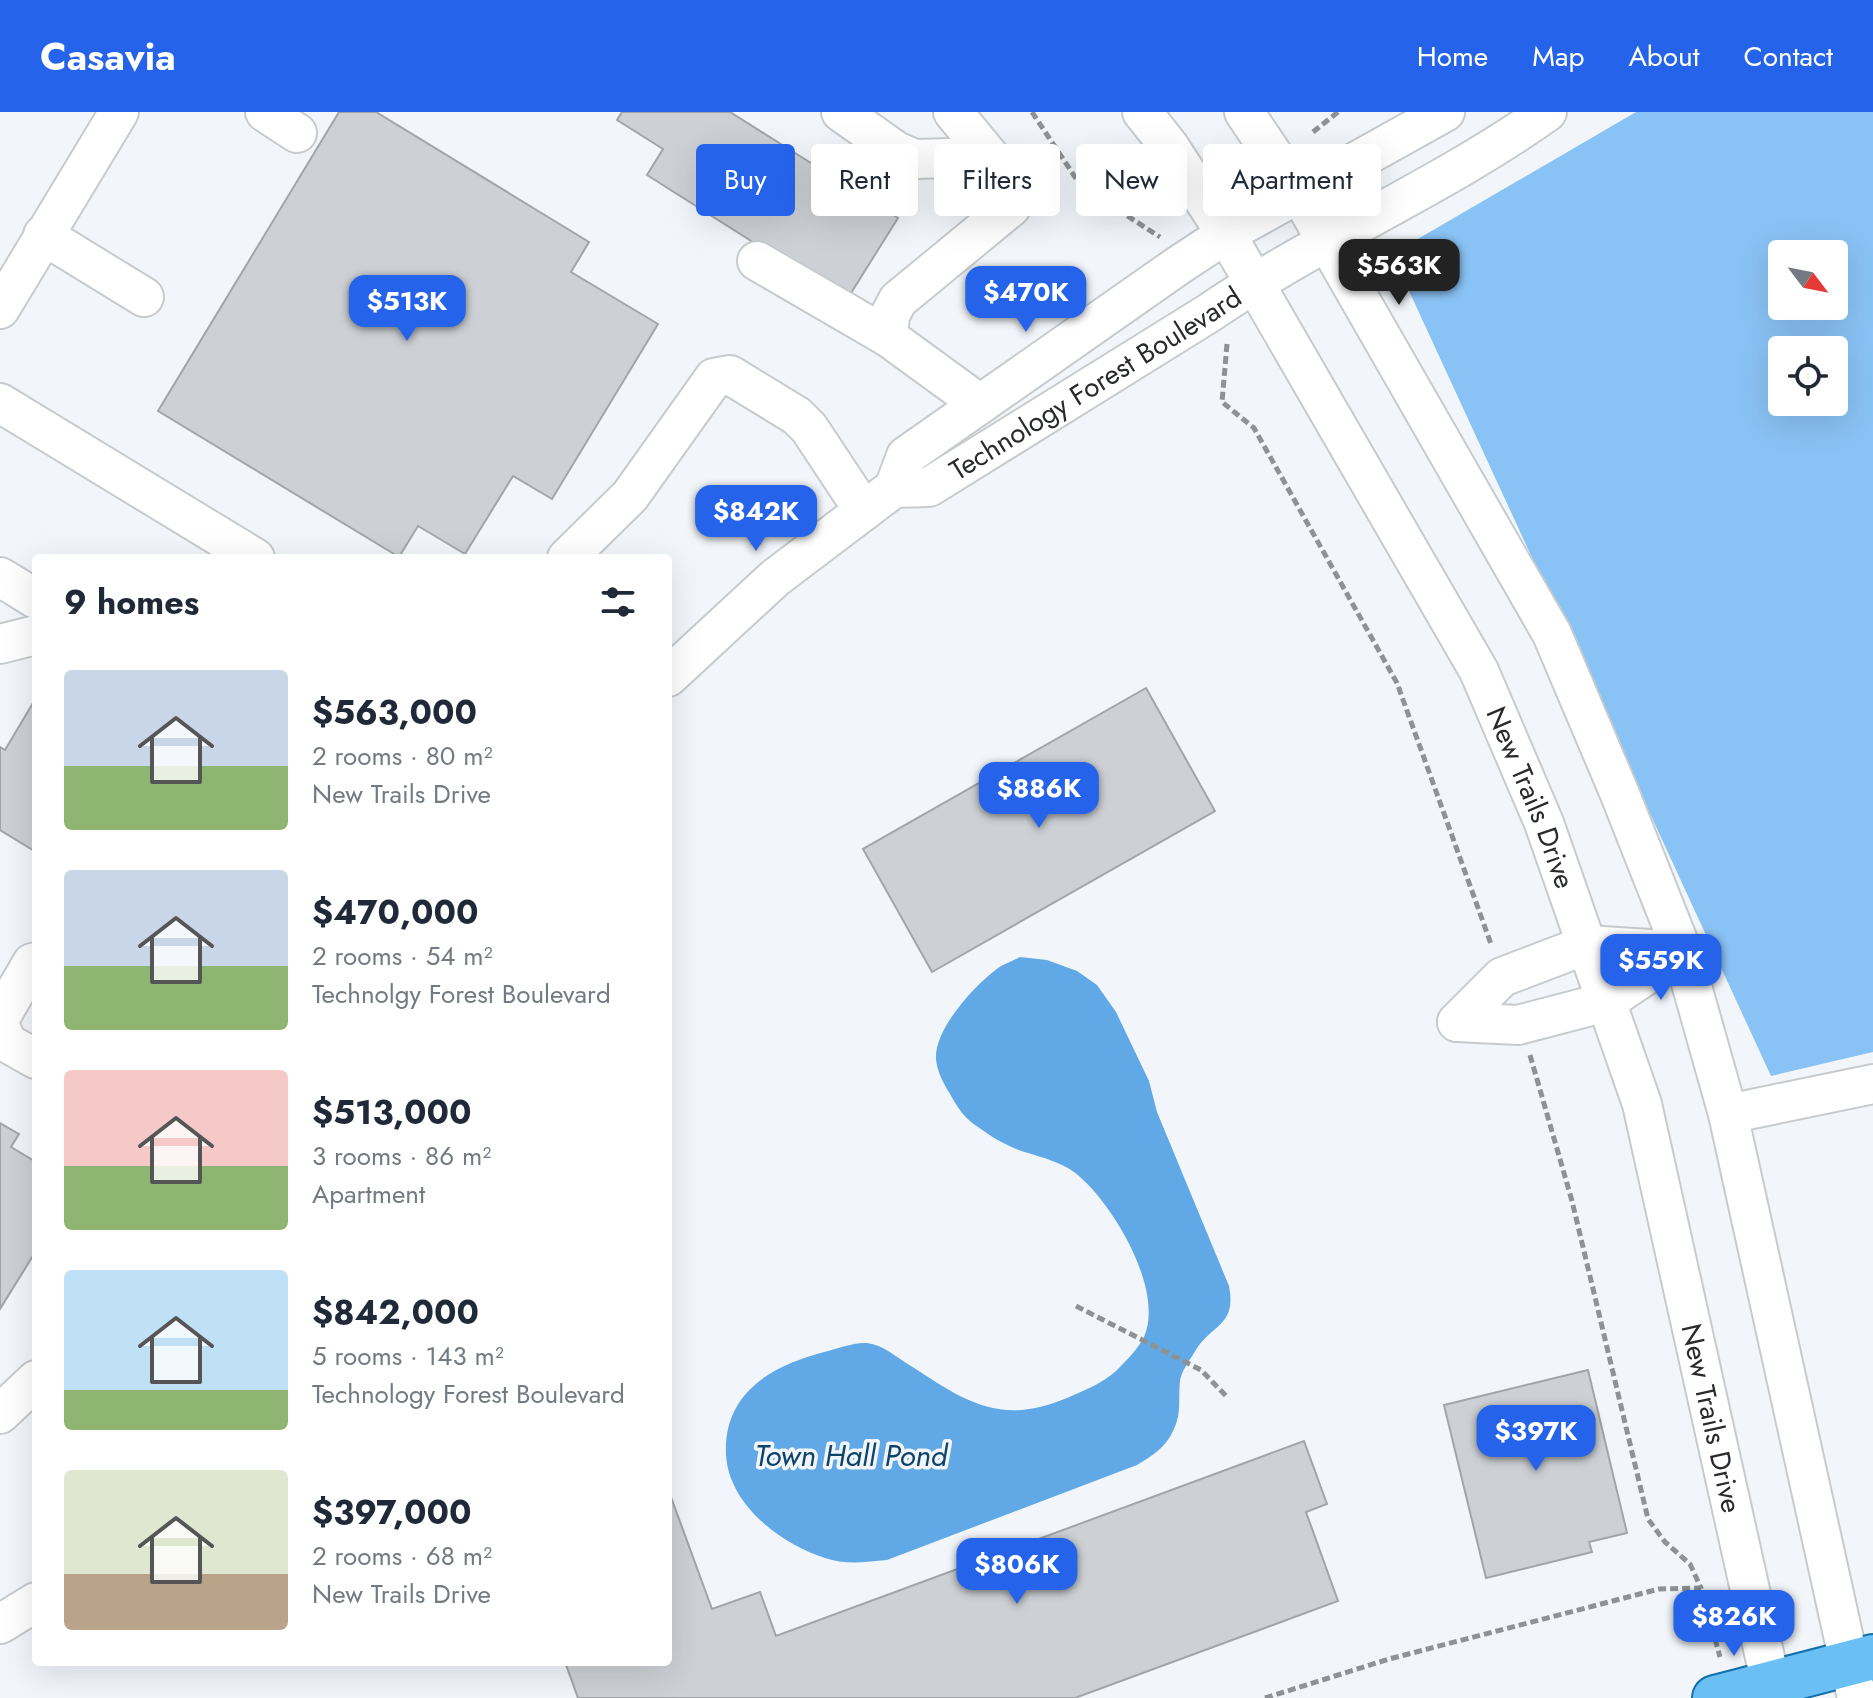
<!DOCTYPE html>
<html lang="en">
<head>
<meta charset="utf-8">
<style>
  body { margin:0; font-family:Jost,sans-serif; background:#f2f2f3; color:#1f2937; height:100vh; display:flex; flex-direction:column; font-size:30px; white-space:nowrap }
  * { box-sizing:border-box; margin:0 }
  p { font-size:26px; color:#747a83 }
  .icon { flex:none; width:44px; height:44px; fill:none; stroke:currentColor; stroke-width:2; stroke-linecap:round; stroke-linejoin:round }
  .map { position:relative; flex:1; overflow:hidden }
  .side { position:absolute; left:32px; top:442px; width:640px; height:1112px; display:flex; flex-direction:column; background:#fff; border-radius:8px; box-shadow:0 8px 32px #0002 }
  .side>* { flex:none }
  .top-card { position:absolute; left:696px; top:32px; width:760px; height:72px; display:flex; gap:16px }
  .needle { width:52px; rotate:122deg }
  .fabs { position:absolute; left:1768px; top:128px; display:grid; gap:16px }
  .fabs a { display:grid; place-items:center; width:80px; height:80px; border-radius:8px; background:#fff; box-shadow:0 8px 32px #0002; font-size:40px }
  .price { position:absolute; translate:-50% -68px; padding:0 18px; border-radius:16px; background:#2563eb; color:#fff; font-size:26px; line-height:52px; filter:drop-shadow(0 2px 4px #0008) }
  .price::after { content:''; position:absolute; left:50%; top:48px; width:24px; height:18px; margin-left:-12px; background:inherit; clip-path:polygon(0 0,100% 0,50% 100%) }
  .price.active { background:#222; color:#fff }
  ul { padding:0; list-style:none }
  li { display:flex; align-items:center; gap:24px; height:200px; padding:0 32px }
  li span { display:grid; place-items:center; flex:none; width:224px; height:160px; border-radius:8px; color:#555 }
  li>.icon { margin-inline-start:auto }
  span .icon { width:96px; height:96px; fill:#fffc; stroke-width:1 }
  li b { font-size:34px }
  h2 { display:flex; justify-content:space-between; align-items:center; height:96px; padding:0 32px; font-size:34px }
  .chip { padding:0 28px; border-radius:8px; background:#fff; box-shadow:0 8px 32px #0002; font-size:28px; line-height:72px }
  .chip.active { background:#2563eb; color:#fff }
  header { display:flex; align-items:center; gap:48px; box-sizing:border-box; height:112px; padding:0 40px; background:#2563eb; color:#fff }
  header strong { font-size:38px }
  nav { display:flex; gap:44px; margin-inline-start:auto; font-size:28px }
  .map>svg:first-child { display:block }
  .forest { fill:#89c2f4; fill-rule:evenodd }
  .water { fill:#61a9e6 }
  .building { fill:#cdd1d5; stroke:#a1a5a9; stroke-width:2 }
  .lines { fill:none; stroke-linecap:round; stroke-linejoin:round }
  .minor-casing { stroke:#c7cbce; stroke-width:42 }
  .major-casing { stroke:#1370a8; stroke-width:48 }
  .path { stroke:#8f9295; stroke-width:5; stroke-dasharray:8 4; stroke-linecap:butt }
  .minor { stroke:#fff; stroke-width:38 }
  .major { stroke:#6abff4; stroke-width:44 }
  .labels { text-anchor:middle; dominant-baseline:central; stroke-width:7; stroke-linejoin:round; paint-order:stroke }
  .street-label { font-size:28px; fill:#282a2b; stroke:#f2f6fa }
  .water-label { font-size:30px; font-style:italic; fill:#0d446c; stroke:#f2f6fa }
</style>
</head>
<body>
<header>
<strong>Casavia</strong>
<nav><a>Home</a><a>Map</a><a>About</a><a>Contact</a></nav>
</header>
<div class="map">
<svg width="1873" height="1586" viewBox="0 0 1873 1586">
  <rect width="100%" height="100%" fill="#f2f6fa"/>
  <path class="forest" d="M1636 0H1873V940L1771 964 1392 142ZM1782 142H1834V194H1782ZM1782 238H1834V290H1782Z"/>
  <path class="water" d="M1020 845 1047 848 1077 859 1097 873 1116 900 1149 969 1157 1000 1229 1174C1237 1215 1211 1211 1194 1241 1189 1249 1181 1260 1180 1269 1178 1287 1182 1302 1173 1319 1166 1335 1152 1344 1137 1353L887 1448C866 1450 845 1453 825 1446 781 1432 729 1393 726 1343 723 1281 771 1254 824 1240 836 1237 854 1230 867 1231 884 1233 897 1246 911 1254 966 1290 1001 1314 1067 1286 1083 1279 1103 1271 1116 1259 1125 1250 1138 1237 1144 1225 1165 1177 1111 1088 1074 1060 1060 1050 1044 1046 1028 1041 1010 1036 993 1026 978 1015 965 1007 957 995 950 982 944 972 937 960 936 947 934 917 975 873 998 856 1004 852 1013 849 1020 845Z"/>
  <g class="building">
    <path d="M339 0H376L589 130 571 160 658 212 552 387 513 364 465 442 418 414 399 445 158 299Z"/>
    <path d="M622 0H730L898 106 846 189 647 63 663 37 617 8Z"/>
    <path d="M1146 576 1215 699 932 860 863 737Z"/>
    <path d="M36 586V740L0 718V635L5 638Z"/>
    <path d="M0 1011 19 1022 11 1035 36 1050V1139L0 1197Z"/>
    <path d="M1588 1258 1627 1421 1589 1430 1592 1440 1486 1466 1444 1293Z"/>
    <path d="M1304 1329 1327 1392 1306 1400 1338 1489 1075 1586H578L565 1550H668V1377L712 1497 760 1480 776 1524Z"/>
  </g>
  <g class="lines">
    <defs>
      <g id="minor">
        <path d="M265 0 297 21"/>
        <path d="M841 0 896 39 915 47 990 45 1012 79 1011 95 898 188 890 203 888 225 980 292"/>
        <path d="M953 0 990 45"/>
        <path id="s1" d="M1142 0 1169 34 1226 122 1479 559 1544 711 1642 992 1774 1586"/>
        <path d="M1244 0 1300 83 1552 522 1619 680 1682 839 1728 1002 1857 1586"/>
        <path d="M43 123 144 185"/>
        <path d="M757 149 888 225"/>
        <path d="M0 197 119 0"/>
        <path d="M0 291 255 446"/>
        <path d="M894 376 906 344 1179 153 1226 122 1445 0"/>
        <path d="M567 446 630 384 714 266 730 263 797 304 809 316 864 399"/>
        <path d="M0 465 36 487"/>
        <path d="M0 532 36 523"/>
        <path id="s2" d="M668 565 775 466 894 376 929 375 1209 201C1317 127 1440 76 1547 0"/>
        <path d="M0 906 32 851 36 850"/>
        <path d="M1457 910 1502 865 1586 833 1682 839"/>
        <path d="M1457 910 1518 913 1606 890 1682 839"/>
        <path d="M0 914 7 931 36 947"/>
        <path d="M1728 1002 1873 972"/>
        <path d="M0 1302 36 1268"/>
        <path d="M0 1512 36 1490"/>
      </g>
      <path id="major" d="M1715 1586 1873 1545"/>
    </defs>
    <use href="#minor" class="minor-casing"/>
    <use href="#major" class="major-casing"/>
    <g class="path">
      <path d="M1032 0 1081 74 1160 125"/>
      <path d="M1313 20 1338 0"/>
      <path d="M1227 232 1222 290 1254 316 1397 571 1491 832"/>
      <path d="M1530 943 1572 1089 1648 1407 1665 1430 1690 1452 1701 1476"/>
      <path d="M1076 1194 1201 1258 1228 1286"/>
      <path d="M1265 1586 1389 1547 1659 1477 1701 1476 1720 1545"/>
    </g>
    <use href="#minor" class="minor"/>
    <use href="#major" class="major"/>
  </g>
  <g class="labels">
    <g class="street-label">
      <text stroke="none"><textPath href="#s2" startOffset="526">Technology Forest Boulevard</textPath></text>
      <text stroke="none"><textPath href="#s1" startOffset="790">New Trails Drive</textPath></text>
      <text stroke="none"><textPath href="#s1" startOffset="1438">New Trails Drive</textPath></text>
    </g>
    <g class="water-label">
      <text x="851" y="1343">Town Hall Pond</text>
    </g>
  </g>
</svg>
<div class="fabs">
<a><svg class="needle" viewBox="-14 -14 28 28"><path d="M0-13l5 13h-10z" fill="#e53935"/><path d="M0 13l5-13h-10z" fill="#747a83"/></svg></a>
<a><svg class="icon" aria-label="locate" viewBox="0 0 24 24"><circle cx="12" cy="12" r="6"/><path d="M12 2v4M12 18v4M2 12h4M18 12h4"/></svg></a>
</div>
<b class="price active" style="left:1399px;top:195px">$563K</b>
<b class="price" style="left:1026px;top:222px">$470K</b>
<b class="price" style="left:407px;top:231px">$513K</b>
<b class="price" style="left:756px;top:441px">$842K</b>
<b class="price" style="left:1039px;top:718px">$886K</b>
<b class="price" style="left:1661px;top:890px">$559K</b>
<b class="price" style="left:1536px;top:1361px">$397K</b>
<b class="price" style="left:1017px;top:1494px">$806K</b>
<b class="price" style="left:1734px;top:1546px">$826K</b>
<div class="top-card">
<a class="chip active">Buy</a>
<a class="chip">Rent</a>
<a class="chip">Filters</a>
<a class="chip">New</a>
<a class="chip">Apartment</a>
</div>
<section class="side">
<h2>9 homes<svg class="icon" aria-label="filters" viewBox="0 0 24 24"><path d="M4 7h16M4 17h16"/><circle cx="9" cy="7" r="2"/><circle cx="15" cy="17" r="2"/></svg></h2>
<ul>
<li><span style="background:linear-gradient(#c9d6e8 60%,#8fb573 0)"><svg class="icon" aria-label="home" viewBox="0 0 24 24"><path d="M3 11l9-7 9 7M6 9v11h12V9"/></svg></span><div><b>$563,000</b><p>2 rooms · 80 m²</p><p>New Trails Drive</p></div></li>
<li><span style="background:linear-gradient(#c9d6e8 60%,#8fb573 0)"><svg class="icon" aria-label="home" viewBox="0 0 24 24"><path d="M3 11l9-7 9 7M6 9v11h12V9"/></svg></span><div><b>$470,000</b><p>2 rooms · 54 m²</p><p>Technolgy Forest Boulevard</p></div></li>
<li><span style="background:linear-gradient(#f6c9c9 60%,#8fb573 0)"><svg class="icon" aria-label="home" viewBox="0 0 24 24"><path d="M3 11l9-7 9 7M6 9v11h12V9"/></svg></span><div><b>$513,000</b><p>3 rooms · 86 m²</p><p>Apartment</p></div></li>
<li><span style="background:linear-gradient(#bfe0f5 75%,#8fb573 0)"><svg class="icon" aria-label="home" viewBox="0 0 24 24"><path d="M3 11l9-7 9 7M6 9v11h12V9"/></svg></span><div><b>$842,000</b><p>5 rooms · 143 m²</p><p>Technology Forest Boulevard</p></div></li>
<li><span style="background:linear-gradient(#dfe7d0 65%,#b9a48a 0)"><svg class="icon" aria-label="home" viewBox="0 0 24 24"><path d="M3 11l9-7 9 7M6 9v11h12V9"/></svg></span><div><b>$397,000</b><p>2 rooms · 68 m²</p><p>New Trails Drive</p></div></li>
</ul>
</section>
</div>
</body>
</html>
